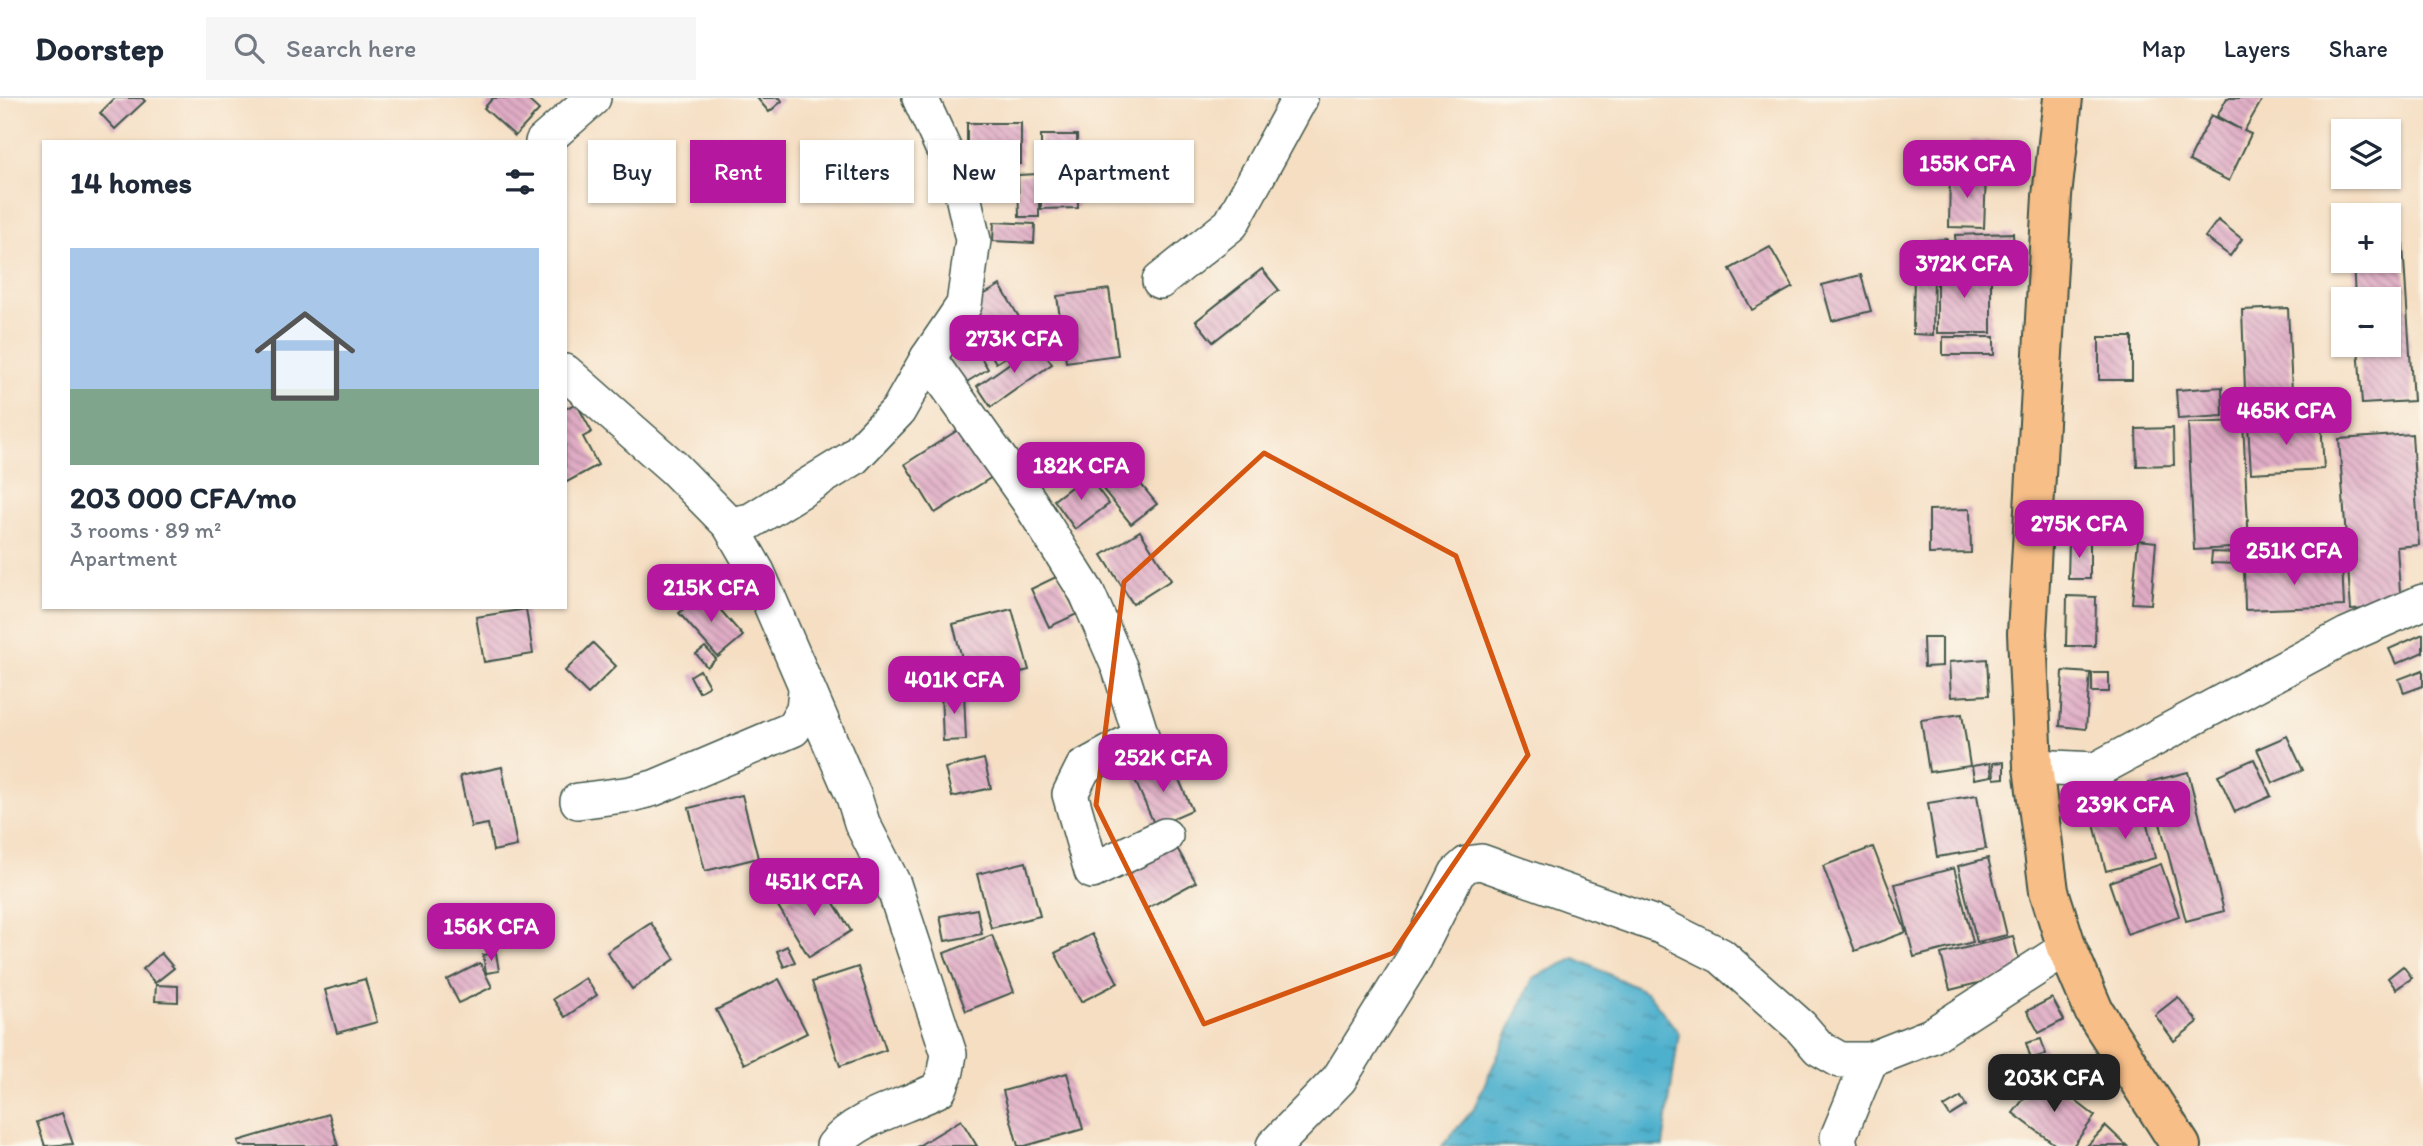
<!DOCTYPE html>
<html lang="en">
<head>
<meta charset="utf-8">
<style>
  body { margin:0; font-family:Itim,sans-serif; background:#f6f6f7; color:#1f2937; height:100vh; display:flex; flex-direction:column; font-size:26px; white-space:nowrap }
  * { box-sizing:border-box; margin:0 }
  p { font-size:23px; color:#747a83 }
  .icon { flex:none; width:38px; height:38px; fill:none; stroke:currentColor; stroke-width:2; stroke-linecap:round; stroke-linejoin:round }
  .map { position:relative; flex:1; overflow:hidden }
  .details { position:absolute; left:42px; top:42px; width:525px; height:469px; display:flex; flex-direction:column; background:#fff; border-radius:0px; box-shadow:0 2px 5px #0004 }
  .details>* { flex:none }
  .guide { position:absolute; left:588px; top:42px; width:665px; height:63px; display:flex; gap:14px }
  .fabs { position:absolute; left:2331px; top:21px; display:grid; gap:14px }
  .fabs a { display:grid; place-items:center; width:70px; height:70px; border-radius:0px; background:#fff; box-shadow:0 2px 5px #0004; font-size:35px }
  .price { position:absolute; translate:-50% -60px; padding:0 16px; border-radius:14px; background:#b5179e; color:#fff; font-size:23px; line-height:46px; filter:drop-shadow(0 2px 4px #0008) }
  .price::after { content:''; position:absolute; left:50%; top:42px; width:21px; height:16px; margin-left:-10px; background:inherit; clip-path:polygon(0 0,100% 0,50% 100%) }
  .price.on { background:#222; color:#fff }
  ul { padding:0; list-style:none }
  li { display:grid; align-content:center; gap:14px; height:371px; padding:0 28px }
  li span { display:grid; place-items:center; height:217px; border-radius:0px; color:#555 }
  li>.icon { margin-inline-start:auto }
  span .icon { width:126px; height:126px; fill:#fffc; stroke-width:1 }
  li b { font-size:30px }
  h2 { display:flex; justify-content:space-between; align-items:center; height:84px; padding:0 28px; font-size:30px }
  .tag { padding:0 24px; border-radius:0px; background:#fff; box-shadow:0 2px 5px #0004; font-size:24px; line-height:63px }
  .tag.on { background:#b5179e; color:#fff }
  header { display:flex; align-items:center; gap:42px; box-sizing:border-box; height:98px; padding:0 35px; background:#fff; border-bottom:2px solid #e0e1e3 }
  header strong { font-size:33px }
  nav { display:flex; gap:38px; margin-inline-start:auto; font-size:24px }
  .search { width:490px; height:63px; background:#f6f6f7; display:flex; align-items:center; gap:18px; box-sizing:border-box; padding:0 24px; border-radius:0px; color:#747a83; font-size:26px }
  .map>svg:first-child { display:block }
  .water { fill:url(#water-ripples); stroke:#367680; stroke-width:2 }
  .building { fill:url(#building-back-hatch) }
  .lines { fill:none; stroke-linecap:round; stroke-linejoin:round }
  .minor-casing { stroke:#3f5549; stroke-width:38 }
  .major-casing { stroke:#3f5549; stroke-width:42 }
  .minor { stroke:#fff; stroke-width:35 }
  .major { stroke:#f7be88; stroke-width:38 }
  .marked { fill:none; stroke:#d45610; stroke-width:5; stroke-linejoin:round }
</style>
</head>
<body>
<header>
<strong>Doorstep</strong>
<div class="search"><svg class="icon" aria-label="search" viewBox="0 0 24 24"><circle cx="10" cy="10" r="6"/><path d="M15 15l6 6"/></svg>Search here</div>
<nav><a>Map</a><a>Layers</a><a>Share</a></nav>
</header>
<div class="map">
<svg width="2423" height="1048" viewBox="0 0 2423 1048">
  <defs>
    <pattern id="water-ripples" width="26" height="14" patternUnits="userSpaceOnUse" patternTransform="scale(1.75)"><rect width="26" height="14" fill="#4eb0cd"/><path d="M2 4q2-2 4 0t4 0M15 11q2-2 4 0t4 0" fill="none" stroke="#4090a7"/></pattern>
    <pattern id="building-back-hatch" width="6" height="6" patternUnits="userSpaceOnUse" patternTransform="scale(1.75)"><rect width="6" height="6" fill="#e0acc5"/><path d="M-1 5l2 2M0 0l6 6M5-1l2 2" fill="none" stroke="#b58da1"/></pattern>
  </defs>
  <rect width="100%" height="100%" fill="#fbf7ec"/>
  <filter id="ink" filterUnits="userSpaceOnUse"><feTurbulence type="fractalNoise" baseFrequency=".0143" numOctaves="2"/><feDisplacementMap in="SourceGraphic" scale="14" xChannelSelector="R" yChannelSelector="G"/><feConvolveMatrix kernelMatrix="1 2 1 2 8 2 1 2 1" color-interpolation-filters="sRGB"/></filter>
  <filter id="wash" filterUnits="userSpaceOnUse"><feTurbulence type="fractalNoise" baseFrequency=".00686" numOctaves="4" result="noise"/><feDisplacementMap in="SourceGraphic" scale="28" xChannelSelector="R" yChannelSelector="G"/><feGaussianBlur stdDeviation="1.57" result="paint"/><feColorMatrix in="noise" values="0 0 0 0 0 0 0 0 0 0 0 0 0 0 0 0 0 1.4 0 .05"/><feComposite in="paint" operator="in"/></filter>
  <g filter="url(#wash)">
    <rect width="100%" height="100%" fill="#f5dec2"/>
    <path class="water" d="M1575 860 1648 895 1679 935 1663 1048H1442L1473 1012 1533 880Z"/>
    <g id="blocks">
      <g class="building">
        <path d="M115 0H142L145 3 115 31 100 15Z"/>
        <path d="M493 0H526L539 12 515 38 484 10Z"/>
        <path d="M757 0H780L782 3 769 14Z"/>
        <path d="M2227 0H2263L2244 33 2251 36 2229 83 2189 63 2211 17 2240 31 2217 18Z"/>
        <rect x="967" y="25" width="54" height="41"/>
        <path d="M1041 37H1077L1078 110 1041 111Z"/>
        <path d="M1970 42 2013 44 2011 71 1969 69Z"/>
        <path d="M1119 56 1153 59 1150 95 1116 92Z"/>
        <path d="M1950 74 1986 76 1984 130 1949 129Z"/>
        <path d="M1039 76V119H1019L1018 77Z"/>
        <path d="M2218 122 2242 141 2230 158 2205 139Z"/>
        <path d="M994 124 1035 126 1034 145 993 143Z"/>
        <path d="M2402 131 2413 303 2362 306 2358 247H2389V201H2355L2353 163H2389V132Z"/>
        <path d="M2013 135 2014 159 1957 162 1955 137Z"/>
        <path d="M1947 141 1948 160 1906 162 1905 144Z"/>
        <path d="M1770 149 1793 189 1752 212 1730 171Z"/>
        <rect x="1937" y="170" width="54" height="65"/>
        <path d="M1262 171 1279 192 1213 244 1196 223Z"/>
        <path d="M1914 171H1934L1933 237 1913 236Z"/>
        <path d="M1861 177 1871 213 1832 223 1822 187Z"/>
        <path d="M1000 187 1033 243 996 265 963 209Z"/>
        <path d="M1109 191 1118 257 1066 264 1057 198Z"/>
        <path d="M2288 210 2293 316 2246 318 2242 212Z"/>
        <rect x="1943" y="239" width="51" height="18"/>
        <rect x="2099" y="239" width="33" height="43"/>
        <path d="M971 243 988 271 965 285 947 257Z"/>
        <path d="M1037 246 1052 266 991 309 977 288Z"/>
        <path d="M2222 289 2223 318 2178 321 2176 292Z"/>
        <path d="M576 305 592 334 583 339 598 367 565 385V311Z"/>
        <path d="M2243 323 2249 449 2194 452 2188 325Z"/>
        <path d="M2321 323 2324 371 2251 375 2248 327Z"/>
        <path d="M969 325 1000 374 935 415 905 366Z"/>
        <path d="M2173 330 2174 367 2137 368 2136 331Z"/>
        <path d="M2412 336 2419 447 2397 449 2401 509 2351 512 2339 341Z"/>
        <path d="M1115 354 1157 406 1131 426 1089 374Z"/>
        <path d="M1087 377 1109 406 1075 431 1054 402Z"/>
        <path d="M1970 411 1971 455 1929 456V412Z"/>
        <path d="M1140 433 1171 482 1133 506 1102 457Z"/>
        <path d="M2138 442 2156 444 2151 506 2132 505Z"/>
        <path d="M2069 443H2090V481H2068Z"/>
        <path d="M2212 454 2239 455V466L2211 465Z"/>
        <path d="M2342 465 2344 508 2245 512 2244 469Z"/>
        <path d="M1058 478 1077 516 1049 529 1031 491Z"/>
        <path d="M704 493 743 538 718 559 679 515Z"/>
        <path d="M2067 498 2096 499 2095 548H2066Z"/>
        <path d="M526 511 533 556 484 564 476 519Z"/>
        <path d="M1012 511 1029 572 969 587 953 526Z"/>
        <path d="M2423 536V554L2396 566 2389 551Z"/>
        <path d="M1923 540H1942V568L1924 569Z"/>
        <path d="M593 545 616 568 588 596 565 573Z"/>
        <path d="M705 549 716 561 707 569 696 556Z"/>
        <path d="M1987 561 1989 597 1951 599 1949 564Z"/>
        <path d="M700 572 709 588 699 594 690 578Z"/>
        <path d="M2423 572V588L2404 595 2399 581Z"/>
        <path d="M2063 573 2090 575 2086 631 2060 628Z"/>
        <rect x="2092" y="575" width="17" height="19"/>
        <path d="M964 593 966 642 943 643 941 594Z"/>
        <path d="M1962 616 1970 668 1929 674 1921 622Z"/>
        <path d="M2287 638 2303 672 2273 685 2257 651Z"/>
        <path d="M984 661 991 690 952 699 945 670Z"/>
        <path d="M2254 661 2271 698 2235 714 2218 677Z"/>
        <path d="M2004 664V680L1994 681 1993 665Z"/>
        <path d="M1172 665 1192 712 1155 728 1134 680Z"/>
        <path d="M1990 665 1992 678 1974 681 1972 668Z"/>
        <path d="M502 669 517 748 493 753 488 726 471 729 460 678Z"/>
        <path d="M2188 674 2224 813 2186 823 2149 684Z"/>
        <path d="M742 697 758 760 705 773 689 710Z"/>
        <path d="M1977 697 1986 751 1937 759 1928 705Z"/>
        <path d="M2144 713 2155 760 2106 773 2094 726Z"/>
        <path d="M1172 741 1196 784 1146 811 1123 768Z"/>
        <path d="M1873 749 1906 834 1855 853 1823 768Z"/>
        <path d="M1988 760 2007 837 1977 844 1958 768Z"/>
        <path d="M1026 764 1040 818 991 830 977 776Z"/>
        <path d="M2161 766 2179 818 2127 836 2109 784Z"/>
        <path d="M1954 770 1973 844 1914 859 1895 786Z"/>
        <path d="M820 782 851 833 809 859 778 808Z"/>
        <path d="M977 811 982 836 945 843 940 818Z"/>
        <path d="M651 825 675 861 632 891 607 854Z"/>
        <path d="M1092 836 1118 885 1081 904 1055 855Z"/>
        <path d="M992 837 1014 894 966 913 944 855Z"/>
        <path d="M2013 838 2022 874 1950 892 1941 856Z"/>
        <path d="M787 848 795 864 784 869 777 853Z"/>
        <path d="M161 855 174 870 155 885 143 871Z"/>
        <path d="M496 855 499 873 486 875 483 857Z"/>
        <path d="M480 865 492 889 459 905 447 882Z"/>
        <path d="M2403 868 2412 880 2396 891 2388 880Z"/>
        <path d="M858 869 886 952 840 968 812 884Z"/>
        <path d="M585 880 597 897 565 919 553 901Z"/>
        <path d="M365 881 377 924 337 935 325 892Z"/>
        <path d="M779 881 807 935 744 966 716 912Z"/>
        <path d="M156 887 178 888V904L155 903Z"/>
        <path d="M2178 899 2198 924 2174 943 2155 917Z"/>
        <path d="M2052 900 2064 922 2039 935 2027 913Z"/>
        <path d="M2041 941 2046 956 2031 961 2026 945Z"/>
        <path d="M1067 975 1083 1031 1025 1048H1018L1003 993Z"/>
        <path d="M2042 977 2095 1018 2073 1048H2057L2013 1015Z"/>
        <path d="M1961 999 1966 1008 1950 1018 1944 1009Z"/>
        <path d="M62 1015 73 1046 45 1048 37 1024Z"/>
        <path d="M329 1016 338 1048H240L238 1043Z"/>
        <path d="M961 1022 977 1048H918Z"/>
        <path d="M2106 1028 2127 1048H2087Z"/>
      </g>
    </g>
  </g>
  <g filter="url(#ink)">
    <use href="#blocks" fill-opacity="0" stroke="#3f5549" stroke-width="2"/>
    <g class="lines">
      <defs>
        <g id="minor">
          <path d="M543 44 593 0"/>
          <path d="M1160 183 1231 126 1300 0"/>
          <path d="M928 260 1029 403 1087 495 1120 571 1141 638 1083 670 1070 696 1092 773 1165 738"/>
          <path d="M565 274 674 370 730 427 757 474 854 699 862 725 893 786 949 956 946 973 939 991C906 1009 857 1018 834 1048"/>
          <path d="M730 427 751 423 853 360 898 313 928 260 964 207 973 142 961 89 920 0"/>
          <path d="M2033 669 2096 672 2347 537 2423 504"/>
          <path d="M578 703 631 696 654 690 793 631 804 612 806 592"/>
          <path d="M1274 1048 1339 981 1415 859 1457 775 1467 766 1481 764 1661 828 1721 858 1800 928 1819 950 1840 962H1870L1931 938 2067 850"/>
          <path d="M1840 1048 1838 1039 1870 962"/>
        </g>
        <path id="major" d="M2063 0 2052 98 2027 535 2033 669 2049 793 2067 850 2094 913 2181 1048"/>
      </defs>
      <use href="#minor" class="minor-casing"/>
      <use href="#major" class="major-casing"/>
      <use href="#minor" class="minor"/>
      <use href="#major" class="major"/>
    </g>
  </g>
  <path class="marked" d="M1264 355 1456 458 1528 657 1393 855 1204 926 1096 707 1124 484Z"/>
</svg>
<div class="fabs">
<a><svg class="icon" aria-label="layers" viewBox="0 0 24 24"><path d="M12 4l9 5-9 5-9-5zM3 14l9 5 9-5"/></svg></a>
<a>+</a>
<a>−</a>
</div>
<b class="price" style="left:1967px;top:102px">155K CFA</b>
<b class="price" style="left:1964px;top:202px">372K CFA</b>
<b class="price" style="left:1014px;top:277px">273K CFA</b>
<b class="price" style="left:2286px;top:349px">465K CFA</b>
<b class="price" style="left:1081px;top:404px">182K CFA</b>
<b class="price" style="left:2079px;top:462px">275K CFA</b>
<b class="price" style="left:2294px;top:489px">251K CFA</b>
<b class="price" style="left:711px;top:526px">215K CFA</b>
<b class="price" style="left:954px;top:618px">401K CFA</b>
<b class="price" style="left:1163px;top:696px">252K CFA</b>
<b class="price" style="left:2125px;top:743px">239K CFA</b>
<b class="price" style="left:814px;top:820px">451K CFA</b>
<b class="price" style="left:491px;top:865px">156K CFA</b>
<b class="price on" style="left:2054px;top:1016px">203K CFA</b>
<div class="guide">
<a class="tag">Buy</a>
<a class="tag on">Rent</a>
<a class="tag">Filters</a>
<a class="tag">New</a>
<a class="tag">Apartment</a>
</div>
<section class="details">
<h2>14 homes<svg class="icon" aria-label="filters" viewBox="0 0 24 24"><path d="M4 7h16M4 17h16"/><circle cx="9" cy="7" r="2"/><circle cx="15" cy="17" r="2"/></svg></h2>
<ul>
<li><span style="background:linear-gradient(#a9c7e8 65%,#7fa58c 0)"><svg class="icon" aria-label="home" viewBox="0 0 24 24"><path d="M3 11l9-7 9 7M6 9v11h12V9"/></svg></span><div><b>203 000 CFA/mo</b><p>3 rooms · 89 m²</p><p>Apartment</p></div></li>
</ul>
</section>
</div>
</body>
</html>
